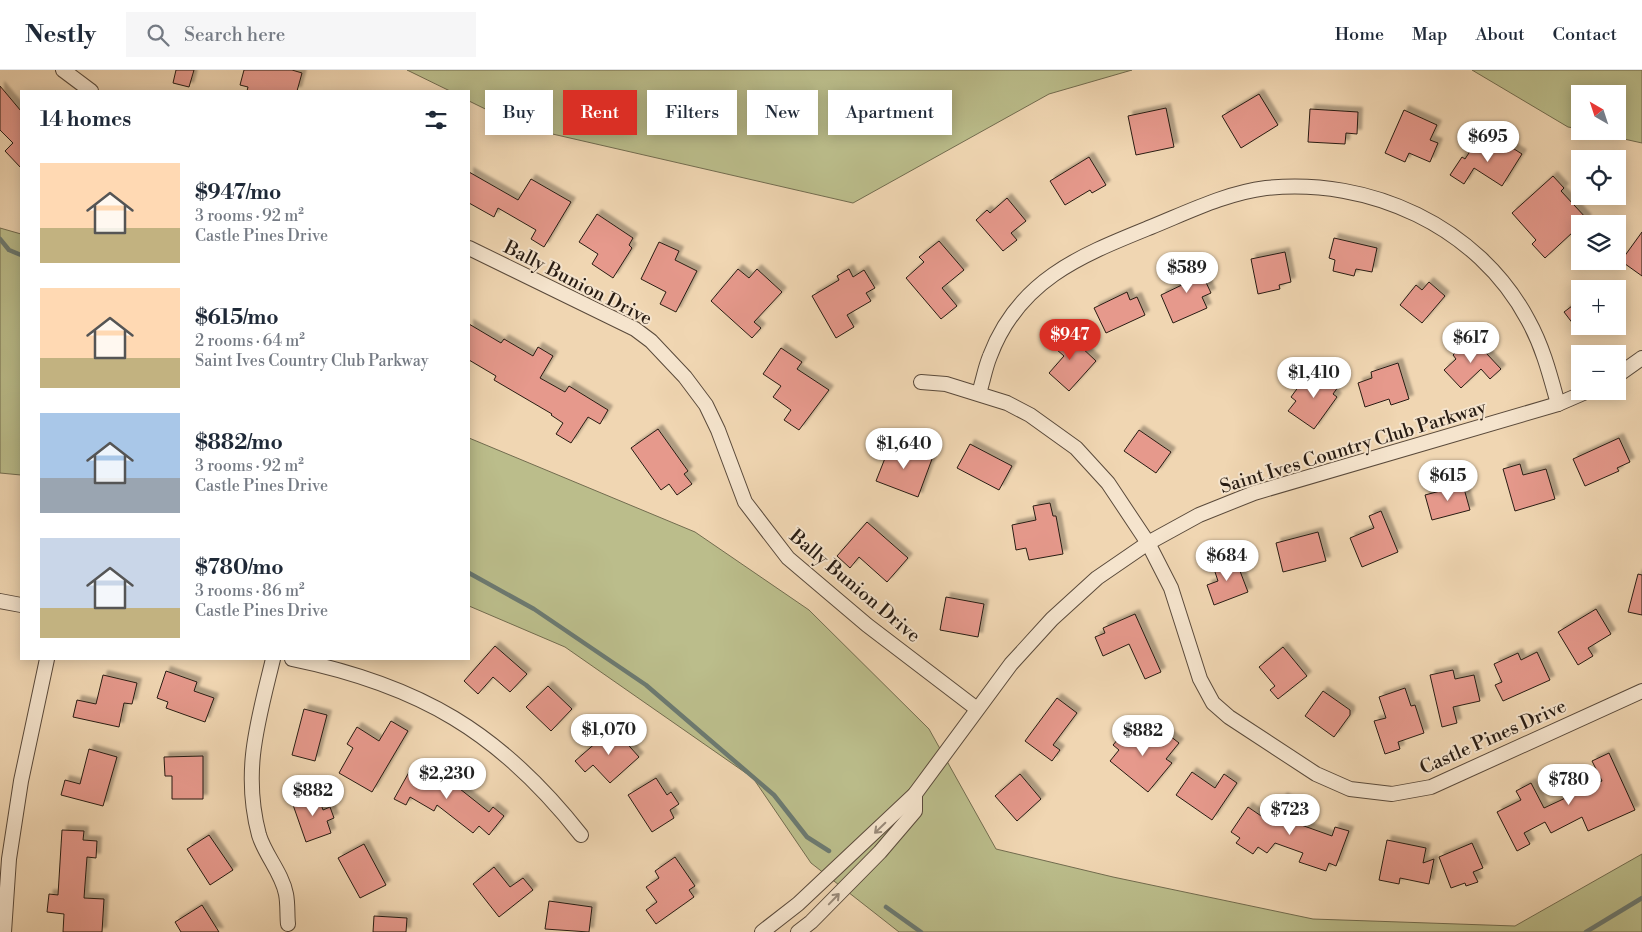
<!DOCTYPE html>
<html lang="en">
<head>
<meta charset="utf-8">
<style>
  body { margin:0; font-family:"Libre Bodoni",serif; background:#f6f6f7; color:#1f2937; height:100vh; display:flex; flex-direction:column; font-size:19px; white-space:nowrap }
  * { box-sizing:border-box; margin:0 }
  p { font-size:16px; color:#747a83 }
  .icon { flex:none; width:28px; height:28px; fill:none; stroke:currentColor; stroke-width:2; stroke-linecap:round; stroke-linejoin:round }
  .map { position:relative; flex:1; overflow:hidden }
  .sheet { position:absolute; left:20px; top:20px; width:450px; height:570px; display:flex; flex-direction:column; background:#fff; border-radius:0px; box-shadow:0 2px 12px #0003 }
  .sheet>* { flex:none }
  .guide { position:absolute; left:485px; top:20px; width:475px; height:45px; display:flex; gap:10px }
  .needle { width:32px; rotate:321deg }
  .tools { position:absolute; left:1571px; top:15px; display:grid; gap:10px }
  .tools a { display:grid; place-items:center; width:55px; height:55px; border-radius:0px; background:#fff; box-shadow:0 2px 12px #0003; font-size:25px }
  .price { position:absolute; translate:-50% -42px; padding:0 11px; border-radius:18px; background:#fff; color:#222; font-size:16px; line-height:32px; filter:drop-shadow(0 1px 2px #0008) }
  .price::after { content:''; position:absolute; left:50%; top:30px; width:15px; height:11px; margin-left:-8px; background:inherit; clip-path:polygon(0 0,100% 0,50% 100%) }
  .price.on { background:#d93025; color:#fff }
  ul { padding:0; list-style:none }
  li { display:flex; align-items:center; gap:15px; height:125px; padding:0 20px }
  li span { display:grid; place-items:center; flex:none; width:140px; height:100px; border-radius:0px; color:#555 }
  li>.icon { margin-inline-start:auto }
  span .icon { width:60px; height:60px; fill:#fffc; stroke-width:1 }
  li b { font-size:21px }
  h2 { display:flex; justify-content:space-between; align-items:center; height:60px; padding:0 20px; font-size:21px }
  .chip { padding:0 18px; border-radius:0px; background:#fff; box-shadow:0 2px 12px #0003; font-size:18px; line-height:45px }
  .chip.on { background:#d93025; color:#fff }
  header { display:flex; align-items:center; gap:30px; box-sizing:border-box; height:70px; padding:0 25px; background:#fff; border-bottom:1px solid #e0e1e3 }
  header strong { font-size:24px }
  nav { display:flex; gap:28px; margin-inline-start:auto; font-size:18px }
  .search { width:350px; height:45px; background:#f6f6f7; display:flex; align-items:center; gap:12px; box-sizing:border-box; padding:0 18px; border-radius:0px; color:#747a83; font-size:19px }
  .map>svg:first-child { display:block }
  .green { fill:#bbbd8b; stroke:#726c4f }
  .lines { fill:none; stroke-linecap:round; stroke-linejoin:round }
  .stream { stroke:#6c7a71; stroke-width:4.5 }
  .building { fill:#e6998c; stroke:#281c13; filter:url(#shadow) }
  .minor-casing { stroke:#5a4a3b; stroke-width:16 }
  .minor { stroke:#f5e4cd; stroke-width:14 }
  .oneway { stroke:#998a79 }
  .labels { text-anchor:middle; dominant-baseline:central; stroke-width:4; stroke-linejoin:round; paint-order:stroke }
  .street-label { font-size:19px; fill:#281c13; stroke:#f5e4cd }
</style>
</head>
<body>
<header>
<strong>Nestly</strong>
<div class="search"><svg class="icon" aria-label="search" viewBox="0 0 24 24"><circle cx="10" cy="10" r="6"/><path d="M15 15l6 6"/></svg>Search here</div>
<nav><a>Home</a><a>Map</a><a>About</a><a>Contact</a></nav>
</header>
<div class="map">
<svg width="1642" height="862" viewBox="0 0 1642 862">
  <defs>
    <filter id="shadow"><feDropShadow dx="4.5" dy="-4.5" stdDeviation="1" flood-color="#0004"/></filter>
  </defs>
  <rect width="100%" height="100%" fill="#f0d6b2"/>
  <filter id="stains"><feTurbulence type="fractalNoise" baseFrequency=".004" numOctaves="4"/><feColorMatrix values="0 0 0 0 .2 0 0 0 0 .09 0 0 0 0 .02 0 0 0 .5 -.17"/></filter>
  <radialGradient id="worn" r=".72"><stop offset=".6" stop-color="#630" stop-opacity="0"/><stop offset="1" stop-color="#630" stop-opacity=".3"/></radialGradient>
  <g class="green">
    <path d="M407 0H1132L1049 24 853 133 522 57 469 31V21H450Z"/>
    <path d="M1472 0H1642V73L1588 61H1618V24H1580V59L1568 57Z"/>
    <path d="M0 158 21 164V405L0 403Z"/>
    <path d="M469 368 695 462 809 540 929 659 996 779 1113 807 1313 849 1515 856 1642 784V862H899L811 793 753 708 565 577 469 536Z"/>
  </g>
  <g class="lines">
    <g class="stream">
      <path d="M0 169 9 180 21 185"/>
      <path d="M469 503 534 539 646 615 774 725 807 767 829 781"/>
      <path d="M886 837 921 862"/>
      <path d="M1586 862 1642 828"/>
    </g>
  </g>
  <g class="building">
    <path d="M176 0H194L189 17 173 13Z"/>
    <path d="M244 0H292L302 3 297 21H247L248 17 240 15Z"/>
    <path d="M0 16 21 41V98L5 81 13 73 0 60Z"/>
    <path d="M1259 24 1278 55 1241 78 1222 46Z"/>
    <path d="M1166 38 1174 77 1136 85 1128 46Z"/>
    <path d="M1310 39 1358 42 1357 64 1346 63 1345 74 1308 72Z"/>
    <path d="M1404 40 1437 55 1430 70 1438 73 1430 92 1409 83 1405 92 1385 83Z"/>
    <path d="M1478 69 1496 81 1503 72 1522 84 1502 116 1474 98 1464 114 1450 105 1462 87 1465 89Z"/>
    <path d="M1089 87 1106 115 1092 123 1090 120 1065 135 1050 111Z"/>
    <path d="M469 102 518 130 531 109 571 132 544 177 531 169 536 160 498 138 494 147 469 133Z"/>
    <path d="M1553 106 1564 118 1561 121 1587 149 1545 188 1532 174 1536 170 1512 143Z"/>
    <path d="M1007 128 1026 151 1011 163 1017 170 1003 181 976 150 987 140 990 143Z"/>
    <path d="M597 144 633 168 629 175 632 178 613 208 592 194 598 184 579 172Z"/>
    <path d="M1642 162V206L1621 191Z"/>
    <path d="M1334 168 1377 178 1372 202 1356 199 1354 206 1333 201 1335 190 1329 188Z"/>
    <path d="M939 171 964 200 942 218 957 236 941 249 906 208 924 192 919 187Z"/>
    <path d="M659 172 679 181 675 190 697 201 676 242 660 234 666 222 641 209Z"/>
    <path d="M1285 182 1291 212 1279 215 1280 219 1258 224 1251 189Z"/>
    <path d="M1195 189 1211 223 1202 227 1207 238 1173 253 1161 225 1186 213 1179 197Z"/>
    <path d="M738 199 749 208 757 199 782 222 754 252 761 258 752 268 711 231Z"/>
    <path d="M849 199 853 207 864 200 875 218 866 223 871 231 847 245 854 257 836 268 812 226 839 210 837 206Z"/>
    <path d="M1429 212 1445 226 1422 253 1400 235 1416 215 1422 220Z"/>
    <path d="M1127 222 1130 230 1137 227 1145 245 1106 263 1094 238Z"/>
    <path d="M1580 230V263L1564 242Z"/>
    <path d="M469 254 501 273 504 269 533 286 538 277 553 286 540 308 565 322 569 316 608 340 600 354 588 347 571 373 556 364 563 353 551 345 552 344 494 310 496 306 469 290Z"/>
    <path d="M1062 259 1096 291 1069 321 1049 303 1064 286 1049 273Z"/>
    <path d="M1471 267 1501 299 1490 309 1481 299 1461 318 1444 300 1456 289 1453 285Z"/>
    <path d="M781 278 802 292 797 299 829 320 799 360 784 350 791 340 773 327 781 316 763 304Z"/>
    <path d="M1398 293 1409 329 1391 335 1389 329 1365 337 1358 313 1372 308 1371 302Z"/>
    <path d="M1310 301 1324 310 1328 304 1341 313 1333 324 1337 327 1314 359 1288 341 1296 331 1291 327Z"/>
    <path d="M658 359 688 401 684 404 692 414 677 425 669 414 661 420 631 378Z"/>
    <path d="M1139 360 1171 382 1156 403 1124 381Z"/>
    <path d="M1619 368 1630 392 1617 398 1619 401 1585 416 1573 389Z"/>
    <path d="M891 373 932 389 918 427 876 411Z"/>
    <path d="M970 374 1012 396 999 420 957 398Z"/>
    <path d="M1520 394 1523 405 1546 399 1555 429 1515 441 1503 399Z"/>
    <path d="M1463 415 1470 440 1432 450 1425 425Z"/>
    <path d="M1050 433 1053 446H1056L1063 484 1029 490 1026 478 1016 480 1012 455 1036 450 1033 436Z"/>
    <path d="M1381 441 1398 482 1362 497 1350 468 1374 458 1369 446Z"/>
    <path d="M867 452 908 488 887 512 859 487 850 498 837 486Z"/>
    <path d="M1318 462 1326 491 1283 502 1276 473Z"/>
    <path d="M1235 488 1248 522 1214 535 1207 515 1218 511 1213 496Z"/>
    <path d="M1638 504 1642 505V545L1628 542Z"/>
    <path d="M946 527 984 534 978 567 940 560Z"/>
    <path d="M1596 539 1611 564 1588 578 1593 586 1578 595 1558 562Z"/>
    <path d="M1135 544 1161 602 1145 609 1129 574 1103 586 1095 567 1105 563 1103 558Z"/>
    <path d="M495 576 527 604 510 622 493 607 478 624 464 611Z"/>
    <path d="M1283 577 1307 606 1278 629 1270 620 1275 616 1259 597Z"/>
    <path d="M1537 582 1550 610 1503 631 1495 615 1502 612 1494 594 1518 583 1521 590Z"/>
    <path d="M1453 600 1455 609 1474 605 1480 631 1453 637 1457 653 1442 657 1430 605Z"/>
    <path d="M166 601 197 612 194 621 214 628 205 652 166 638 168 632 157 628Z"/>
    <path d="M103 605 137 613 132 634 124 633 119 657 73 647 77 630 96 634Z"/>
    <path d="M548 616 572 639 551 661 526 637Z"/>
    <path d="M1405 618 1411 636 1415 635 1424 663 1398 672 1400 679 1385 684 1374 651 1386 648 1379 627Z"/>
    <path d="M1323 621 1350 640V645L1334 667 1305 646Z"/>
    <path d="M1057 628 1077 643 1053 675 1060 680 1052 691 1025 671Z"/>
    <path d="M304 639 327 645 315 691 292 685Z"/>
    <path d="M391 651 408 661 372 722 339 703 353 678 347 674 357 657 379 671Z"/>
    <path d="M1129 656 1154 676 1165 662 1179 673 1166 689 1172 693 1148 722 1110 691 1119 680 1113 675Z"/>
    <path d="M613 658 639 687 610 713 593 695 585 702 575 691Z"/>
    <path d="M89 679 117 687 103 736 61 725 65 710 80 714Z"/>
    <path d="M1609 683 1635 740 1588 761 1582 747 1551 763 1545 752 1524 763 1530 774 1517 781 1497 742 1521 730 1516 721 1531 713 1544 738 1602 711 1592 691Z"/>
    <path d="M203 686V729H172V706H165L164 687Z"/>
    <path d="M413 695 440 710 444 702 458 709 455 715 489 742 493 737 504 746 489 765 479 756 473 763 437 735 434 741 410 727 406 735 394 729Z"/>
    <path d="M1192 702 1215 718 1224 704 1237 713 1212 750 1176 725Z"/>
    <path d="M1020 704 1041 729 1017 751 995 726Z"/>
    <path d="M656 708 667 725 671 722 679 734 670 740 674 748 652 762 628 725Z"/>
    <path d="M317 723 323 740 330 737 334 748 327 751 331 763 306 772 292 732Z"/>
    <path d="M1283 727 1299 738 1290 751 1332 766 1335 757 1349 761 1336 796 1329 793 1326 801 1299 792 1303 783 1275 773 1267 783 1258 777 1253 784 1236 773 1240 768 1231 762 1248 737 1267 750Z"/>
    <path d="M62 760 84 761 83 770 97 771 96 788 87 787 84 828 104 829 102 862H63L64 844 47 842 49 824 58 825Z"/>
    <path d="M209 765 233 800 210 815 187 779Z"/>
    <path d="M1387 770 1426 778 1423 793 1434 789 1429 814 1400 808 1399 814 1379 810Z"/>
    <path d="M1472 773 1483 798 1473 802 1478 812 1466 816 1465 813 1451 818 1439 787Z"/>
    <path d="M364 774 386 815 360 828 338 788Z"/>
    <path d="M675 787 695 816 689 820 694 827 656 854 646 840 657 832 646 817 659 808 655 801Z"/>
    <path d="M494 797 510 817 523 808 533 820 499 847 473 814Z"/>
    <path d="M549 831 592 837 589 862 545 859Z"/>
    <path d="M202 835 219 862H181L175 852Z"/>
    <path d="M374 846 407 848 406 862H373Z"/>
  </g>
  <g class="lines">
    <defs>
      <g id="minor">
        <path d="M63 0 91 21"/>
        <path d="M469 178 635 259 651 271 685 307 706 335 718 360 745 432 788 488 867 555 977 639"/>
        <path d="M1618 305 1642 288"/>
        <path d="M921 312 946 314 1007 333 1030 345 1076 378 1108 413 1148 473 1171 518 1200 609 1213 633 1229 647 1316 704 1350 719 1392 724 1431 717 1642 621"/>
        <path d="M979 323C983 311 985 298 990 286 1019 209 1082 185 1151 157 1188 142 1226 123 1266 118 1369 107 1478 156 1528 250 1543 277 1550 305 1558 334"/>
        <path d="M0 531 21 535"/>
        <path d="M273 589C258 651 242 701 259 765 265 785 282 803 286 824 288 834 287 845 288 854"/>
        <path d="M292 589C419 615 500 662 581 765"/>
        <path d="M4 862 9 789 21 711 47 589"/>
        <path d="M762 862 798 834 915 724 1011 594 1052 549 1097 508 1148 473 1199 445 1254 423 1558 334 1588 321"/>
        <path d="M798 862 811 852 880 782 915 741V724"/>
      </g>
    </defs>
    <use href="#minor" class="minor-casing"/>
    <use href="#minor" class="minor"/>
  </g>
  <defs><path id="oneway-shaft" d="M-6 0H5M1.5-3L5.5 0L1.5 3" fill="none" stroke-width="1.6" stroke-linecap="round" stroke-linejoin="round" transform="scale(1.25)"/></defs>
  <g class="oneway">
    <use href="#oneway-shaft" transform="translate(880 758) rotate(136)"/>
    <use href="#oneway-shaft" transform="translate(834 829) rotate(-46)"/>
  </g>
  <g class="labels">
    <g class="street-label">
      <text transform="translate(578 213) rotate(27)">Bally Bunion Drive</text>
      <text transform="translate(1353 377) rotate(-17)">Saint Ives Country Club Parkway</text>
      <text transform="translate(855 516) rotate(40)">Bally Bunion Drive</text>
      <text transform="translate(1493 667) rotate(-24)">Castle Pines Drive</text>
    </g>
  </g>
  <rect width="100%" height="100%" filter="url(#stains)"/>
  <rect width="100%" height="100%" fill="url(#worn)"/>
</svg>
<div class="tools">
<a><svg class="needle" viewBox="-14 -14 28 28"><path d="M0-13l5 13h-10z" fill="#e53935"/><path d="M0 13l5-13h-10z" fill="#747a83"/></svg></a>
<a><svg class="icon" aria-label="locate" viewBox="0 0 24 24"><circle cx="12" cy="12" r="6"/><path d="M12 2v4M12 18v4M2 12h4M18 12h4"/></svg></a>
<a><svg class="icon" aria-label="layers" viewBox="0 0 24 24"><path d="M12 4l9 5-9 5-9-5zM3 14l9 5 9-5"/></svg></a>
<a>+</a>
<a>−</a>
</div>
<b class="price" style="left:1488px;top:93px">$695</b>
<b class="price" style="left:1187px;top:224px">$589</b>
<b class="price on" style="left:1070px;top:291px">$947</b>
<b class="price" style="left:1471px;top:294px">$617</b>
<b class="price" style="left:1314px;top:329px">$1,410</b>
<b class="price" style="left:904px;top:400px">$1,640</b>
<b class="price" style="left:1448px;top:432px">$615</b>
<b class="price" style="left:1227px;top:512px">$684</b>
<b class="price" style="left:609px;top:686px">$1,070</b>
<b class="price" style="left:1143px;top:687px">$882</b>
<b class="price" style="left:447px;top:730px">$2,230</b>
<b class="price" style="left:1569px;top:736px">$780</b>
<b class="price" style="left:313px;top:747px">$882</b>
<b class="price" style="left:1290px;top:766px">$723</b>
<div class="guide">
<a class="chip">Buy</a>
<a class="chip on">Rent</a>
<a class="chip">Filters</a>
<a class="chip">New</a>
<a class="chip">Apartment</a>
</div>
<section class="sheet">
<h2>14 homes<svg class="icon" aria-label="filters" viewBox="0 0 24 24"><path d="M4 7h16M4 17h16"/><circle cx="9" cy="7" r="2"/><circle cx="15" cy="17" r="2"/></svg></h2>
<ul>
<li><span style="background:linear-gradient(#ffd9b3 65%,#c2b280 0)"><svg class="icon" aria-label="home" viewBox="0 0 24 24"><path d="M3 11l9-7 9 7M6 9v11h12V9"/></svg></span><div><b>$947/mo</b><p>3 rooms · 92 m²</p><p>Castle Pines Drive</p></div></li>
<li><span style="background:linear-gradient(#ffd9b3 70%,#c2b280 0)"><svg class="icon" aria-label="home" viewBox="0 0 24 24"><path d="M3 11l9-7 9 7M6 9v11h12V9"/></svg></span><div><b>$615/mo</b><p>2 rooms · 64 m²</p><p>Saint Ives Country Club Parkway</p></div></li>
<li><span style="background:linear-gradient(#a9c7e8 65%,#9aa5b1 0)"><svg class="icon" aria-label="home" viewBox="0 0 24 24"><path d="M3 11l9-7 9 7M6 9v11h12V9"/></svg></span><div><b>$882/mo</b><p>3 rooms · 92 m²</p><p>Castle Pines Drive</p></div></li>
<li><span style="background:linear-gradient(#c9d6e8 70%,#c2b280 0)"><svg class="icon" aria-label="home" viewBox="0 0 24 24"><path d="M3 11l9-7 9 7M6 9v11h12V9"/></svg></span><div><b>$780/mo</b><p>3 rooms · 86 m²</p><p>Castle Pines Drive</p></div></li>
</ul>
</section>
</div>
</body>
</html>
